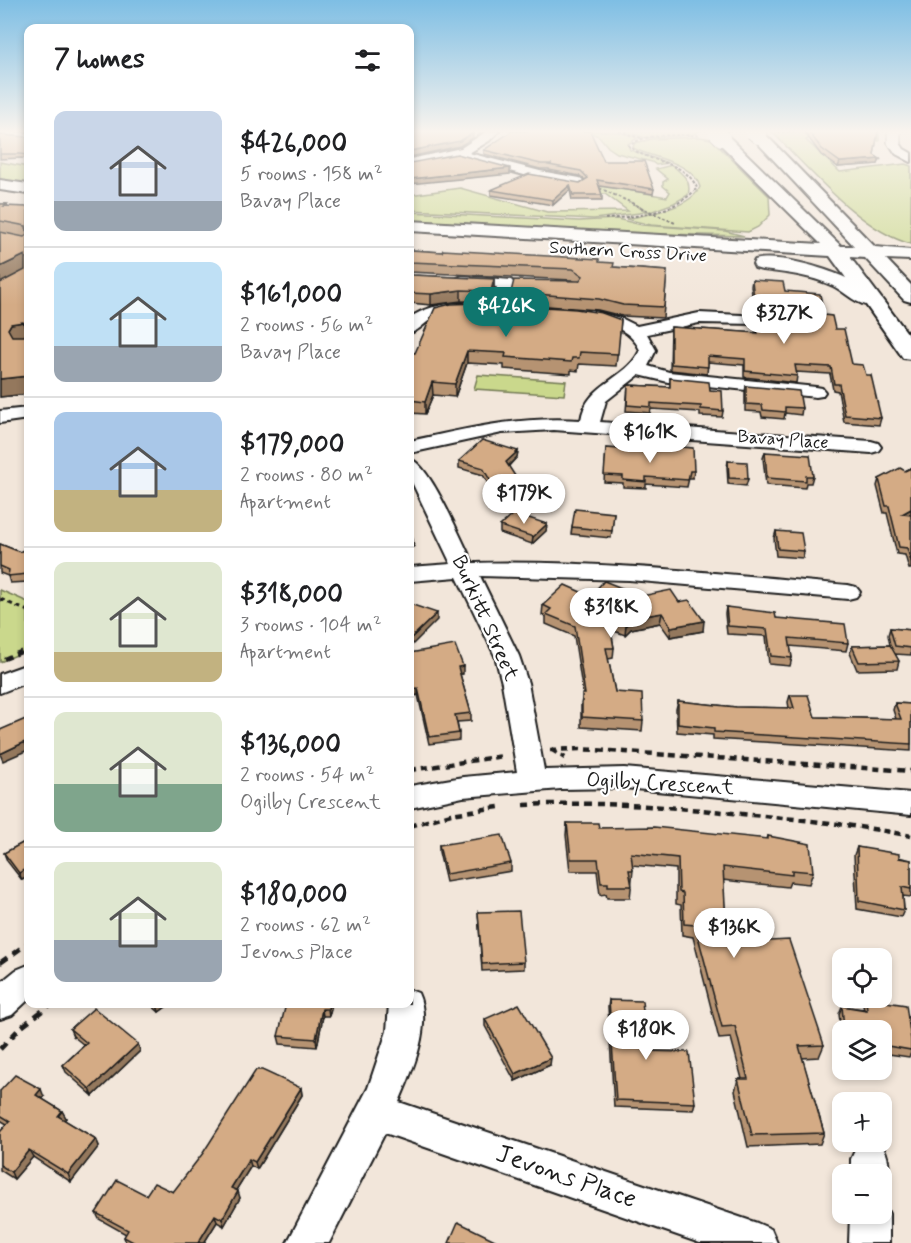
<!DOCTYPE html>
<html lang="en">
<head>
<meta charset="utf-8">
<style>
  body { margin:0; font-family:Mynerve,sans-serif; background:#f2f2f2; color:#202124; height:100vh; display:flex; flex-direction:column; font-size:22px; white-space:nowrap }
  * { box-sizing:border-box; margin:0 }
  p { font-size:20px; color:#757577 }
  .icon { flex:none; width:33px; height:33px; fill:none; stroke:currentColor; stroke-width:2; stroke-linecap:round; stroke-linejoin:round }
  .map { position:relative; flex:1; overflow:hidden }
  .side { position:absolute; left:24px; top:24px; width:390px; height:984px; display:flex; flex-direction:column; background:#fff; border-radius:12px; box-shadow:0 3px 9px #0003 }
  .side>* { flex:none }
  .controls { position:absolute; left:832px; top:948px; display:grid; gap:12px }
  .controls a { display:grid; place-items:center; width:60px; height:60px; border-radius:12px; background:#fff; box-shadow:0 3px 9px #0003; font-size:30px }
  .price { position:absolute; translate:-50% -51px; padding:0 14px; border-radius:21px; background:#fff; color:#222; font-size:20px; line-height:39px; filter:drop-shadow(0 2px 3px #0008) }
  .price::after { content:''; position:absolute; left:50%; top:36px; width:18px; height:14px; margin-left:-9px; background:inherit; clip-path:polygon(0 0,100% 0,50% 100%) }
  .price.selected { background:#0f766e; color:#fff }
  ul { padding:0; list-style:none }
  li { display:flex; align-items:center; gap:18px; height:150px; padding:0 30px }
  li+li { border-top:2px solid #e0e0e0 }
  li span { display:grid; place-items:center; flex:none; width:168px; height:120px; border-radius:12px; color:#555 }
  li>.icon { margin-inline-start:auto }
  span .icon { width:72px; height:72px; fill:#fffc; stroke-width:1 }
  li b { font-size:26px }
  h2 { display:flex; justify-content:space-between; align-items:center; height:72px; padding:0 30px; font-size:26px }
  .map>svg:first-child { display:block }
  .green { fill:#cad88c; stroke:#737a54; stroke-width:1.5 }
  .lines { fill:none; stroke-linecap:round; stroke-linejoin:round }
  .minor-casing { stroke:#1c1c1c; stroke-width:4 }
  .major-casing { stroke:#1c1c1c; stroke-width:4 }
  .path-far3 { stroke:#1c1c1c; stroke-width:2; stroke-dasharray:3 2; stroke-linecap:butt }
  .path-far2 { stroke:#1c1c1c; stroke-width:3; stroke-dasharray:5 4; stroke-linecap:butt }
  .path-far1 { stroke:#1c1c1c; stroke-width:4.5; stroke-dasharray:7 5; stroke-linecap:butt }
  .path { stroke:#1c1c1c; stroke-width:5; stroke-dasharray:9 7; stroke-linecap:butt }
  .minor { fill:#fff; fill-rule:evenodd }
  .major { fill:#fff; fill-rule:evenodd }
  .minor-bridge-casing { stroke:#1c1c1c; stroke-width:15; stroke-linecap:butt }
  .major-bridge-casing { stroke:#1c1c1c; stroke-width:18; stroke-linecap:butt }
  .minor-bridge { stroke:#fff; stroke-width:13 }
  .major-bridge { stroke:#fff; stroke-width:16 }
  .wall { fill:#b69372; stroke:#1c1c1c; stroke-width:1.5 }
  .shaded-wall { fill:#94785d; stroke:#1c1c1c; stroke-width:1.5 }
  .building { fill:#d4ab85; stroke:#1c1c1c; stroke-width:1.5; fill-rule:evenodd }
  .labels { text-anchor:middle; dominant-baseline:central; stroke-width:4.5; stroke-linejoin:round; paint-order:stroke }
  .far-street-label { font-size:18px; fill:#1c1c1c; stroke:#fff }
  .street-label { font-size:21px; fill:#1c1c1c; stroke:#fff }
  .near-street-label { font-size:26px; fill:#1c1c1c; stroke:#fff }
</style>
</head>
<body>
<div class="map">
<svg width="911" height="1243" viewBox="0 0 911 1243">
  <rect width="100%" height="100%" fill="#f2e6da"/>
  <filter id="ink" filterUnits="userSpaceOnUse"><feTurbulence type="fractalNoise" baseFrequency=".0167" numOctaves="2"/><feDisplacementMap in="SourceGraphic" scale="12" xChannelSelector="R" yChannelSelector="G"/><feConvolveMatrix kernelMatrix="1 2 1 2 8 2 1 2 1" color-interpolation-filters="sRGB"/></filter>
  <g filter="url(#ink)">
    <g class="green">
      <path d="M585 131C604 131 620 130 637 138L628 144 630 150 668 163 656 165 652 162 617 153 608 147 599 136Z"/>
      <path d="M623 131H699L692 135 646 138Z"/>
      <path d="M771 131H879V141C861 135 822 130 806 140L840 172 905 164 911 166V244C860 231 808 167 771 131Z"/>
      <path d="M700 137 711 139 769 196 770 215 758 227 748 232 651 225 626 219C646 215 691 208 700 187 693 162 655 159 635 149L633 147 635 143 652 139Z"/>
      <path d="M0 162 28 167V184L0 180Z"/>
      <path d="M672 165C683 175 692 180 688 195L674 203 650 212 630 202 647 212 594 219 410 210V195L460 188 547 212 628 211 605 194H598L594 184 667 197 670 192 663 186V182L668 179 656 169Z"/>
      <path d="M410 212 579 221 617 219 642 225 725 231 744 236 582 232 410 222Z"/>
      <path d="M478 375 566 381 564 395 474 389Z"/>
      <path d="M0 590 28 602V650L0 662Z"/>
    </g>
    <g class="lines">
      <defs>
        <g id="minor">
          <path d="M0 131 28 133V139L0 137Z"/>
          <path d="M487 131H499L489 141 469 153 540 171 580 178 586 182 580 186 539 179 457 157 410 167V159L461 148Z"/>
          <path d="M894 139 898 140 904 149 911 153V162L896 154 888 142Z"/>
          <path d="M462 276 511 280 514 283 505 312 499 314 491 309 497 287 457 284 454 281 457 278Z"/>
          <path d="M457 303 470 305 472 308C465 316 449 312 439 315 427 319 420 331 410 333V318C423 308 440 305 457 303Z"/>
          <path d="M591 310 623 319 637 326 699 313 763 316 765 319 763 322 757 324 699 323 647 334 656 350 648 366 669 372 816 387 822 388 825 392 822 396 816 397 668 382 639 375 606 401 600 422 871 441 878 443 881 447 878 451 871 453 554 430 502 433 410 453V441C470 428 519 416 581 420 586 383 627 380 640 350 630 328 607 324 585 318L583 315 585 312Z"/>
          <path d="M28 408V419L0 423V411Z"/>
          <path d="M410 459C430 464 462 542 473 563 598 560 723 574 848 585L856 587 860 592 856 597 848 599 629 580 480 576 519 656 528 683 544 770 624 768 911 793V815L624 788 561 789 463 797 410 808V786L463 777 517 772 502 683 495 656 457 577 410 581V567L451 564 410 478Z"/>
          <path d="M28 664V682L0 693V674Z"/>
          <path d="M28 965V1000L12 1015 0 1019V983L16 970Z"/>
          <path d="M410 990 418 993C433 1025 412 1072 399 1102L757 1223 771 1229 777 1243H700L385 1133 329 1243H287L368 1088 387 1031 389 1004H410Z"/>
          <path d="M867 1142 883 1146C890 1161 892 1175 882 1188V1174H851V1159L857 1146Z"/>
          <path d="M882 1200 889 1214V1243H849L850 1214H882Z"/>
        </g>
        <g id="major">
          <path d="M759 132 764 133 875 247 911 250V260L886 259 911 285V302L904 300 865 258 850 257 911 338V359L903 358 866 305C853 302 844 291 833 286 810 275 786 273 762 270L755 268 753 264 755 260C778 254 824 268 846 278L830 256 410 231V221L821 244 717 141 715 138 722 134 727 135 841 246H854L754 139 752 136Z"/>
          <path d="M0 180 28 184V194L0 190Z"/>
        </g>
      </defs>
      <use href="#minor" class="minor-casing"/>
      <use href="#major" class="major-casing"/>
      <g class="path-far3">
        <path d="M619 131 641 138"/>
        <path d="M777 132 808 131"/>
        <path d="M595 186 675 223"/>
        <path d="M605 219C636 217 675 213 697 188 684 159 651 165 629 146 648 131 678 136 700 135"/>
      </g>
      <path class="path-far2" d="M0 599 28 611"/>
      <g class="path-far1">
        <path d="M4 659 28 649"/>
        <path d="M551 749 565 758"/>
        <path d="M550 750 580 749 911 771"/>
        <path d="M410 770 503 756"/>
        <path d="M524 805C601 801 676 807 752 815 806 820 858 825 911 836"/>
        <path d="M410 826 451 814 499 807"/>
      </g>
      <g class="path">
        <path d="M0 963 28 943"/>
        <path d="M0 1049 20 1028 51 1004"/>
      </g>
      <use href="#minor" class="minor"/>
      <use href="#major" class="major"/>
      <defs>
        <path id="minor-bridge" d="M894 133V142"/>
        <g id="major-bridge">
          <path d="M753 131 759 136"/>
          <path d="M716 132 722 138"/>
        </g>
      </defs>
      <use href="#minor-bridge" class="minor-bridge-casing"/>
      <use href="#major-bridge" class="major-bridge-casing"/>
      <use href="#minor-bridge" class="minor-bridge"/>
      <use href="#major-bridge" class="major-bridge"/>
    </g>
    <g class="wall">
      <path d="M806 131H878L874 155 880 159 878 164 838 167 821 155 805 133Z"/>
      <path d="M0 135 27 137 28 135V159L21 158 0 159Z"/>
      <path d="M484 150 604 161 654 189 653 194 599 186 602 195V200H572L570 190 553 205 491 195V190L580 183 585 180 580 176 549 170V169H540L484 154Z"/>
      <path d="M0 204H7L8 207H28V394L0 397Z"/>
      <path d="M410 250 599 262 613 267 667 271 663 318 622 316 598 310 511 303V292L574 281 572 280 410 272Z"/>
      <path d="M410 273 412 275 494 279V289L491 302 461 301 431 305 410 303Z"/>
      <path d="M752 280 785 291 824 315 835 329 852 364 866 375 881 418 879 425 844 422 838 391 833 390 830 374 796 372 797 376 796 383 744 377V365L708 362 707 374 670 370 671 327 756 333V326L757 320 765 318 766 316 763 314 754 313 751 286Z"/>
      <path d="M621 320 616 366 579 364 578 371 571 370V374L504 369V365L467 363 455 397 433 395 425 414 410 413V353H415Z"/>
      <path d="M670 378 710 390 723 411 722 417 700 416V412L651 409 650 413 626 411 628 385 670 387Z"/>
      <path d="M746 386 802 408 801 415 785 413 784 419 762 417 761 412 745 411V392Z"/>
      <path d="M668 446 694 471 693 478H689L687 487 646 484V488L623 487V483L604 482 606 448 647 451 667 450Z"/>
      <path d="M518 451 517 457 509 466 515 506 502 508 483 475 459 468V461Z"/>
      <path d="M765 452 813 476 811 483H806L805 488 766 485 763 458Z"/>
      <path d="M728 461 748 479 746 486 728 484 727 467Z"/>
      <path d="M911 468V569H909L905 555 897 554 887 513H884L877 486 879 479 905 471Z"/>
      <path d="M614 513 611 538 571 534 572 527Z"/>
      <path d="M547 524 546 531 532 544 500 533V526Z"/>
      <path d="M776 531 804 551 803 558 776 556 774 538Z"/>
      <path d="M0 544 20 552 28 547V582L10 583 8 576 0 573Z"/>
      <path d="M590 596H642L679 602 703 631 670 637 660 623 631 629 625 635 611 630 614 648 613 658 608 659 615 692 643 721 642 731 581 727V704L583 694 574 636 546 624V617L542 615 543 605Z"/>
      <path d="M726 607 776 618 848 643 846 651 790 646 792 658 790 666 769 664 766 636 727 634 725 614Z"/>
      <path d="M890 628 911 630V655L895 654 899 661 897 669 857 670 850 653 852 646 890 645 888 635Z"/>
      <path d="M410 653 463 674H460L471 713V721L457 722 459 733V740L429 744 418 695 410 697Z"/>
      <path d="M790 695 815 717 896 719 893 710 895 703 911 704V751L713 739V735L677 732 676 709 678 701 736 707 789 708 788 702Z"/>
      <path d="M567 823 599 828 767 839 768 836 813 872 809 884 790 882 788 887 723 880 727 943 824 1045 819 1057 802 1058 824 1133 820 1144 748 1147 735 1091 738 1079H742L731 1038 719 1039 693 937 682 935 681 905 676 904V869L632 865 633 870 630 898H607L606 894 600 895 597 871H570L566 835Z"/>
      <path d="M28 840V877L22 880 7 861 4 853Z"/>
      <path d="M439 845 511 863V871L446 882 439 852Z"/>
      <path d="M857 847 911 860V897L903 896 904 910 901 917 857 909 854 855Z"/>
      <path d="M478 912 524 962V969L482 971Z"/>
      <path d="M866 999 911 1040V1053L909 1057 882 1053V1030H843V1037H842L839 1014 842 1006 864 1009 863 1006Z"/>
      <path d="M609 1000 647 1051 695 1103 693 1110 614 1107 608 1007Z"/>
      <path d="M150 1004H170L159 1012Z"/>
      <path d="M332 1004 329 1016H323L317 1047 280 1044 278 1036Z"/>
      <path d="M485 1019 550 1065 515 1081 485 1026Z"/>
      <path d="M70 1029 138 1044 140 1051 93 1096 66 1072 63 1065 84 1045 73 1036Z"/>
      <path d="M301 1088 302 1095 257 1169 251 1166 236 1190 240 1198 224 1226 217 1222 204 1243H126L124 1237 126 1234 99 1219 96 1213 146 1195 173 1192Z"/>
      <path d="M0 1091 44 1097 42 1099 62 1111 66 1118 64 1120 96 1139 99 1146 71 1182 33 1157 14 1179 0 1170V1132L7 1124 0 1120Z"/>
    </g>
    <g class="shaded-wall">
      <path d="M473 133V138L460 146 410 157V151Z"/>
      <path d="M880 159 878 164 838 167 840 162Z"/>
      <path d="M510 168V174L410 184V179Z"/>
      <path d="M570 185V190L553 205V200Z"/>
      <path d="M25 255 28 271 0 285V267Z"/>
      <path d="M494 279V289L491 302V291Z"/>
      <path d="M461 290V301L431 305V294Z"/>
      <path d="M23 322 28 339 12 346 8 329 11 324Z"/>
      <path d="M467 351V363L455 397V384Z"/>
      <path d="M28 376V394L0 397V379Z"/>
      <path d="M432 382 433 395 425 414V402Z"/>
      <path d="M518 451 517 457 506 468V462Z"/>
      <path d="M517 479 515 506 502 508V501Z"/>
      <path d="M911 509V515L902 514Z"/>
      <path d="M547 524 546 531 532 544 533 537Z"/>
      <path d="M410 540H413L414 547H410Z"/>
      <path d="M437 613V620L410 647V639Z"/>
      <path d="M662 613 660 623 631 629 625 635 626 625 632 618Z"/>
      <path d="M704 621 703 631 670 637 671 627Z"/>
      <path d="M463 666V674H458V667Z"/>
      <path d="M418 688V695L410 697V689Z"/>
      <path d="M25 742 28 750 3 761 0 754Z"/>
      <path d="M28 867V877L22 880 19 873Z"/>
      <path d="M159 1004H170L159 1012 157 1005Z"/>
      <path d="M329 1004H332L329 1016 328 1009Z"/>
      <path d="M322 1009 323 1016 317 1047 316 1039Z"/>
      <path d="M138 1044 140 1051 93 1096 90 1089Z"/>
      <path d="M551 1058 550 1065 515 1081V1074Z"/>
      <path d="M301 1088 302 1095 257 1169 255 1162Z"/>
      <path d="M41 1089 44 1097 39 1102 36 1095Z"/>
      <path d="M62 1111 66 1118 61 1123 58 1116Z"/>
      <path d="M96 1139 99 1146 71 1182 68 1174Z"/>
      <path d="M29 1150 33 1157 14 1179 11 1172Z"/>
      <path d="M249 1159 251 1166 233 1195 231 1188Z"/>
      <path d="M238 1191 240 1198 224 1226 222 1219Z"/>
      <path d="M215 1215 217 1222 204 1243H198Z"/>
    </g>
    <g class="building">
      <path d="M410 131H472L473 133 460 141 410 151Z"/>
      <path d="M512 131H590L604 161H644L654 189 597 180 602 195H573L570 185 553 200 491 190 529 174 580 183 588 178 581 171 549 165 552 164H541L484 150Z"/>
      <path d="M808 131H878L874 155 880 159 840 162 822 149Z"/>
      <path d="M0 135 27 137 28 135V155L20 154H0Z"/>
      <path d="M457 154 510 168 410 179V163Z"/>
      <path d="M0 204H7L4 206 28 207V376L0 379V283L25 270V255L0 267V232L24 237 27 235 26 226 0 221ZM23 322 26 324V334L24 336H12L8 329 11 324Z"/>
      <path d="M410 250 442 252 443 250 599 259V262L614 263 613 267 667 271 664 307 623 305 599 299 511 292 514 280 579 281 583 276 573 269 410 262Z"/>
      <path d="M410 273 412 275 494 279 491 291 461 290 431 294 410 293Z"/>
      <path d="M752 280 783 282 785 291 820 294 824 315 832 316 835 329H844L852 364 863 365 866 375H871L881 418 845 415 839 384H834L831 367 795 365 797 376 745 371V359L708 356V367L671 364V327L758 333 757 320 765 318 768 312 764 308 755 307Z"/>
      <path d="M482 303 576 309 602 313 621 320 618 354 580 352 579 358H572L571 362 505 357 506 353 467 351 455 384 432 382 425 402 410 400V353H415L435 308 451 304Z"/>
      <path d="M670 378 709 382 710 390 722 391 723 411 701 409V406L651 403V407L627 405 628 385 670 387Z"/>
      <path d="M746 386 799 391 802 408 785 407V412L763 410 762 405 746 404Z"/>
      <path d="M482 440 518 451 506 462 517 479 516 499 502 501 483 468 459 461Z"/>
      <path d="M668 446 693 448 694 471H690L688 480 646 477V482L623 480V476L604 475 606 448 647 451 668 450Z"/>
      <path d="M765 452 810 455 813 476H806V481L767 478Z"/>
      <path d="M728 461 747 462 748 479 729 478Z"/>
      <path d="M900 468 905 471 911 468V509L902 514 911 515V562L907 548 899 547 889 506H886L879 479Z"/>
      <path d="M575 509 614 513 612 531 572 527Z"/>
      <path d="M514 513 547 524 533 537 500 526Z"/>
      <path d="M410 528 413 540H410Z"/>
      <path d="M776 531 801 533 804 551 778 549Z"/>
      <path d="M0 544 20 552 28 547V574L8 576 9 570 0 566Z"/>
      <path d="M604 581 642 596 671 590 679 602 689 600 704 621 671 627 662 613 632 618 626 625 609 619 614 648H606L615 692 642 694 643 721 582 717V694H585L575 626 546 614 551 609 543 605 565 585 590 596Z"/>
      <path d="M410 604 437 613 410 639Z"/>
      <path d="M726 607 775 613 776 618 845 624 848 643 789 638 792 658 771 656 767 629 728 626Z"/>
      <path d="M890 628 911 630V648L895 646Z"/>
      <path d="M455 645 463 666 458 667 471 713 455 715 459 733 429 737 418 688 410 689V670H411L410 665V653Z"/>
      <path d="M890 645 899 661 859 662 852 646Z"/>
      <path d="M790 695H808L815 717 901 719 895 703 911 704V744L714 732V728L678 724V701L736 707 794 708Z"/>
      <path d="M28 718V747L25 742 0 754V730Z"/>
      <path d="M567 823H598L599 828 654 827 768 839V836L810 844 813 872 792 870V875L723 867 727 943 789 940 824 1045 799 1046 824 1133 752 1135 738 1079H748L735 1026 722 1027 695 925 684 924 683 893 679 892 678 858 631 853 633 870H629L632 886H608V883H601L598 859H571Z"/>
      <path d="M502 835 511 863 446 874 439 845Z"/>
      <path d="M28 840V867L19 873 4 853Z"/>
      <path d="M857 847 899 854V858L911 860V889L902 887 904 910 859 901Z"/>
      <path d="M519 911 524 962 482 964 478 912Z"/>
      <path d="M866 999 906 1005 911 1040V1050L882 1045V1030H851L844 1029 842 1006 867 1010Z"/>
      <path d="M609 1000 642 1001 647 1051 689 1052 695 1103 616 1100Z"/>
      <path d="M286 1004H329L328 1009H322L316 1039 278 1036Z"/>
      <path d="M519 1004 551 1058 515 1074 485 1019Z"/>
      <path d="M94 1008 138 1044 90 1089 63 1065 87 1043 70 1029Z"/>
      <path d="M256 1070H262L301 1088 255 1162 249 1159 231 1188 238 1191 222 1219 215 1215 198 1243H135L124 1237 128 1230 96 1213 117 1180 146 1195 154 1183 173 1192 203 1153Z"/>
      <path d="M15 1075 41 1089 36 1095 62 1111 58 1116 96 1139 68 1174 29 1150 11 1172 0 1165V1132L10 1121 0 1115V1091Z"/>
      <path d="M458 1222 501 1243H449Z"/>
    </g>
  </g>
  <linearGradient id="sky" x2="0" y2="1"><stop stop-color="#7ebee4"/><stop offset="0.43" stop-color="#f9f4ee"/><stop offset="1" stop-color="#f9f4ee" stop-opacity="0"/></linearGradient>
  <rect width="911" height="305" fill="url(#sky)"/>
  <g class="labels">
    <g class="far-street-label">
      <text transform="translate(628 252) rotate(3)">Southern Cross Drive</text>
      <text transform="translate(783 440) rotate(4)">Bavay Place</text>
    </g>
    <g class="street-label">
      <text transform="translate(485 618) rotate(66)">Burkitt Street</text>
      <text transform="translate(660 784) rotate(3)">Ogilby Crescent</text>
    </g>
    <g class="near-street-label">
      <text transform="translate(566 1177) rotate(19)">Jevons Place</text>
    </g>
  </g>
</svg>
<div class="controls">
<a><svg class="icon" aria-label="locate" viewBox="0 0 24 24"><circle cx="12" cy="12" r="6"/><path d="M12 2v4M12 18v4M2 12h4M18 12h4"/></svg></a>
<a><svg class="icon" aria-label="layers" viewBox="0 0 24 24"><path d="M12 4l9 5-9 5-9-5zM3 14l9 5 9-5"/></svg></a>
<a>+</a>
<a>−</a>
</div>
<b class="price selected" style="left:506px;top:338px">$426K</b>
<b class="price" style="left:784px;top:345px">$327K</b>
<b class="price" style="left:650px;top:464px">$161K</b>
<b class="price" style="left:524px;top:525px">$179K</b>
<b class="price" style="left:611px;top:639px">$318K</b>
<b class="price" style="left:734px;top:959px">$136K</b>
<b class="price" style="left:646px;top:1061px">$180K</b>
<section class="side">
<h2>7 homes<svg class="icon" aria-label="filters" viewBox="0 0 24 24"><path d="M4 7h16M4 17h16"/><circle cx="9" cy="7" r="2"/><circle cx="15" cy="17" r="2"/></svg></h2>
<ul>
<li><span style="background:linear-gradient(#c9d6e8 75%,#9aa5b1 0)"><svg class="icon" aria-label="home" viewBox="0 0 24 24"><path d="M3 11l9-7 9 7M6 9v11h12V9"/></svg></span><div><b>$426,000</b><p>5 rooms · 158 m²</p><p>Bavay Place</p></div></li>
<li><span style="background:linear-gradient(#bfe0f5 70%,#9aa5b1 0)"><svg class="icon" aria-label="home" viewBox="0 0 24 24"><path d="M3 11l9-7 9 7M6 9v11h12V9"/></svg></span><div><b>$161,000</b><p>2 rooms · 56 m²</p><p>Bavay Place</p></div></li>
<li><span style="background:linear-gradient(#a9c7e8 65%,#c2b280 0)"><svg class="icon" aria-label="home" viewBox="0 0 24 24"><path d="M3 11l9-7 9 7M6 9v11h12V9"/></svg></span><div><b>$179,000</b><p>2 rooms · 80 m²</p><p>Apartment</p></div></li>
<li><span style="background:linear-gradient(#dfe7d0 75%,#c2b280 0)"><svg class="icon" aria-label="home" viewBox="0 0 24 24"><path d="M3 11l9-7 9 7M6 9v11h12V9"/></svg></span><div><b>$318,000</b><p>3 rooms · 104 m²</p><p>Apartment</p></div></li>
<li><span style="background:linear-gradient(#dfe7d0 60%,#7fa58c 0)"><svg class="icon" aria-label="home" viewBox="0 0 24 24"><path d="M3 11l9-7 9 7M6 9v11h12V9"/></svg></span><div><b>$136,000</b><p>2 rooms · 54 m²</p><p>Ogilby Crescent</p></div></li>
<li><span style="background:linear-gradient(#dfe7d0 65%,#9aa5b1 0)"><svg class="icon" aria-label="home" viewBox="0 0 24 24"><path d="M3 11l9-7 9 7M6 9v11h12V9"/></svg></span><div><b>$180,000</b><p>2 rooms · 62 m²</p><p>Jevons Place</p></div></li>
</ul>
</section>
</div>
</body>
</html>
